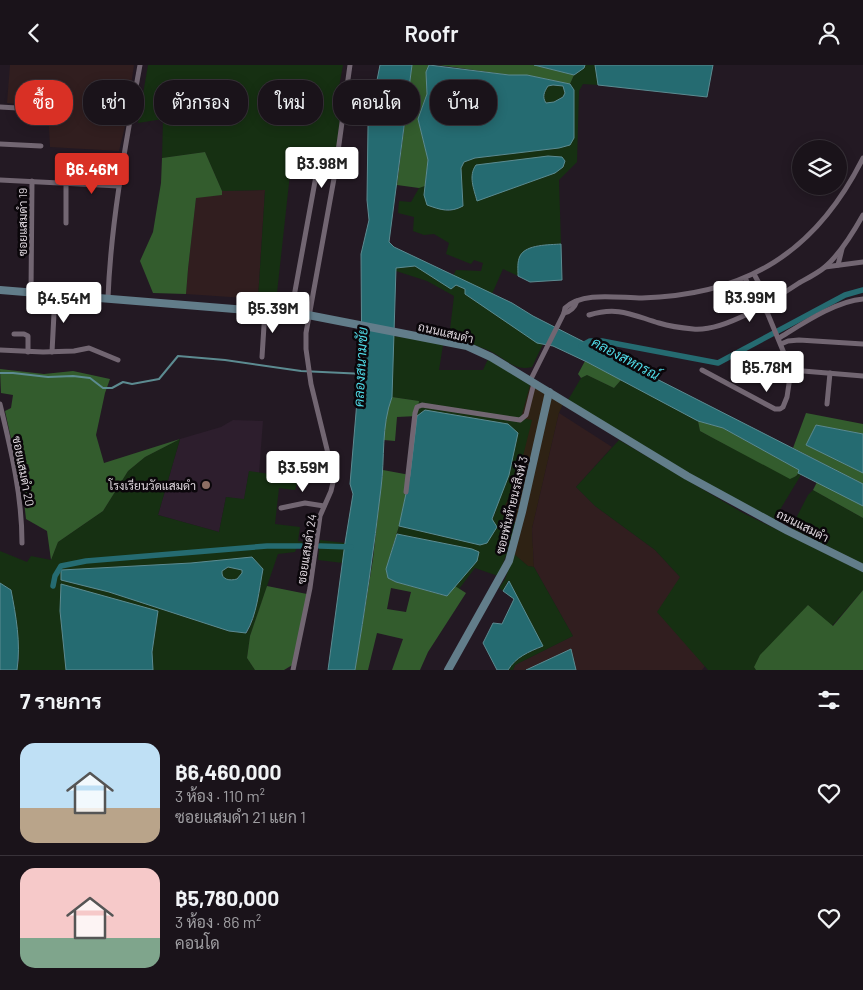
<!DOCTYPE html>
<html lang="th">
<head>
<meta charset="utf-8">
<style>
  body { margin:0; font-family:Barlow,Sarabun,sans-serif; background:#272027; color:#f1f3f6; height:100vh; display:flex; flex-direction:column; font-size:19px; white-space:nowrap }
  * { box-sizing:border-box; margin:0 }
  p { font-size:16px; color:#9f9ea2 }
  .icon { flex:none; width:28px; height:28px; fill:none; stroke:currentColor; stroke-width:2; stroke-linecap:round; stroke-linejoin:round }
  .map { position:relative; height:605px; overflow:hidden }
  .drawer { display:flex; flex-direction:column; background:#1a131a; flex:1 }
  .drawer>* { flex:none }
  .hud { position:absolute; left:15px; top:15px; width:500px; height:45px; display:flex; gap:10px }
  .fabs { position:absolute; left:792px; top:75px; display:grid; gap:10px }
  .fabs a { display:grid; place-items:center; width:55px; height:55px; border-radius:50%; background:#1a131a; box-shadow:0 2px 12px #0003,0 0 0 1px #383239; font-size:25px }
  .price { position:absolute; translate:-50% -42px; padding:0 11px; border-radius:5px; background:#fff; color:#222; font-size:16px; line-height:32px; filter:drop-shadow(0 1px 2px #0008) }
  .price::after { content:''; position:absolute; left:50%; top:30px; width:15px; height:11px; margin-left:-8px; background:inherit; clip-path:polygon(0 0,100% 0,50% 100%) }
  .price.on { background:#d93025; color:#fff }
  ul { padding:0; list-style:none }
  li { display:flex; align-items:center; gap:15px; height:125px; padding:0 20px }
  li+li { border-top:1px solid #383239 }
  li span { display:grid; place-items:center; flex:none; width:140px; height:100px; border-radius:15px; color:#555 }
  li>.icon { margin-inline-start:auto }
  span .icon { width:60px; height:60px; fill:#fffc; stroke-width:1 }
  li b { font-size:21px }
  h2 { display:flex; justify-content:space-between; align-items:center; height:60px; padding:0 20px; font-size:21px }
  .pill { padding:0 18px; border-radius:20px; background:#1a131a; box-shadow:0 2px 12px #0003,0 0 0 1px #383239; font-size:18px; line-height:45px }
  .pill.on { background:#d93025; color:#fff }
  header { display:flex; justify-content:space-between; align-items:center; height:65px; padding:0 20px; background:#1a131a; font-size:22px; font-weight:600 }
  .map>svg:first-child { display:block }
  .commercial { fill:#2e2214 }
  .industrial { fill:#311e1f }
  .built { fill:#2d1e2d }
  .green { fill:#163012; fill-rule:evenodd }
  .forest { fill:#335c2d; fill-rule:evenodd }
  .water { fill:#256b71; stroke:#5c8b91; fill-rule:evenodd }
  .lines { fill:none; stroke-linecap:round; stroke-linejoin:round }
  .stream { stroke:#5c8b91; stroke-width:2 }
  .canal { stroke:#256b71; stroke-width:5.5 }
  .street { stroke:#726672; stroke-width:5 }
  .secondary { stroke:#627d8a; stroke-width:8 }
  .education-dot { fill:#8d6e63; stroke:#0a060a; stroke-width:2 }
  .labels { text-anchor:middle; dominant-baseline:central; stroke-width:5; stroke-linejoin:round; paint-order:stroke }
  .street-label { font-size:12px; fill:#ddd5dc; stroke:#0a060a }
  .poi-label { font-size:12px; fill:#ddd5dc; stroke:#0a060a; text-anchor:end }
  .water-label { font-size:14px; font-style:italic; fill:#4fd7e3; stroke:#0a060a }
</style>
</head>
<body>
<header><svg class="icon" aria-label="back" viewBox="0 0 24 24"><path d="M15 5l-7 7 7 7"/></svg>Roofr<svg class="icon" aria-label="person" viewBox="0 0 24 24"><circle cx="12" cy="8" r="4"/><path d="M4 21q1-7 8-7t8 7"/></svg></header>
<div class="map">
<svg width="863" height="605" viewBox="0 0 863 605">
  <rect width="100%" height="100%" fill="#231923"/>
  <path class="commercial" d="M530 320 563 339 559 348 532 464 534 502 528 501 509 485 501 449 517 415 531 355 521 353Z"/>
  <g class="industrial">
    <path d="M10 0H134L125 61 119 86 50 82 48 42 7 38Z"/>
    <path d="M265 125 258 234 186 229 188 204 196 132 221 130 222 126Z"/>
    <path d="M559 348 612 382 576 422 595 441 655 485 680 512 689 581 705 601 702 605H513L515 600 573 571 534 502 532 464Z"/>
  </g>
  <path class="built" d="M233 355 263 356 259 408 249 407 244 435 226 432 219 467 158 450 180 374 221 362Z"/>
  <g class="green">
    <path d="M148 0H343L339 22 343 27 334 108 290 109 276 237 258 234 265 125 222 126 205 87 162 93 163 54 138 58Z"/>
    <path d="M585 0H595L598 20 583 19 579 26 577 97 559 115 561 179C534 181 517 178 518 211L503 204 492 229 453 211 456 205 481 206 483 198 474 195 471 199 446 189 449 178 434 169 424 170 413 166 414 152 398 148 399 136 411 137 419 123 425 121 424 130C439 143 444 151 463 141L461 103 464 97 475 93 559 83 574 25 570 19 574 10 584 3Z"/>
    <path d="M553 20 563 21 565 28 563 32 554 37 546 38C542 32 544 27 548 21Z"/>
    <path d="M415 201 465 224V229L537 277 543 279 532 302C514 307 505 293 490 286 477 281 464 275 449 273L454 231 427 216 396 206V203Z"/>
    <path d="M393 271 422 275 443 280 439 305H483L488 294 530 320 521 353 532 355 517 415 501 449 516 459 512 476 498 511 475 503 459 524 455 521 477 496 472 484 397 469 399 461 480 480 495 448 508 359 425 345 417 351 419 336 392 332Z"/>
    <path d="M587 310 614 323 621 315 698 356 700 366 711 372 790 413 797 411 798 408 801 410 778 448 777 456 721 428 568 335 581 313Z"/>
    <path d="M180 374 158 450 219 467 226 432 244 434 249 406 299 413 295 425 279 423 275 459 300 462 298 476 311 478H299L295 487 278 489 250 571 247 593 255 605H153L152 587 158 546H60L66 605H17L19 595 11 525 0 518V486L27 497 31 491 51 495 58 477 103 446 128 406 145 392ZM191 498 263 504C259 525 257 550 247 568L229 566 109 527 61 515 62 505Z"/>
    <path d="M619 375 743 448 863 507V525L832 561 808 540 754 602 756 605H708L657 547 680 512 655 485 595 441 576 422Z"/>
    <path d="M813 425 863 453V499L791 463 808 430Z"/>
    <path d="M320 475 345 478 343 498 318 495Z"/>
    <path d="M514 489 528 501 534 502 573 571 515 600 513 605H508C516 592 528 587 542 582L508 516 503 526 499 523 505 514Z"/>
    <path d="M228 502 242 505V508L237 514C230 516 221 515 222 506Z"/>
  </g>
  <g class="forest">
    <path d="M412 0H429L426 7 427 29 418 54 428 95 425 121 419 123 397 120Z"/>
    <path d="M438 0H534L574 10 570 19 527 10H509Z"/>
    <path d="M205 87 222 126V130L196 133 188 204 186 229 153 228 140 196 153 167 161 118 162 93Z"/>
    <path d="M585 296 621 315 614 323 587 310 581 313 578 309Z"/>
    <path d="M0 304 44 309 73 306 110 314 105 328 96 370 104 398 180 374 145 392 128 406 103 446 58 477 51 495 47 466 26 454 21 410 30 406 28 399 17 401 5 346 11 343 13 330 1 328Z"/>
    <path d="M392 332 419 336 417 351 397 352 395 376 384 375 386 347Z"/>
    <path d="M806 348 863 359V369L816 360 806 380 863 408V419L793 383Z"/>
    <path d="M698 356 723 363 799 405C798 411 796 411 790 414L711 372 700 366Z"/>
    <path d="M383 405 410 410 399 461 386 504 388 513 396 517 446 531 455 521 466 528 428 587 420 605H392L403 574 377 568 368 605H355L373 494ZM391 523 411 527 406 547 387 544Z"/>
    <path d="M817 417 863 441V453L813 425Z"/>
    <path d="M267 521 307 529 294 599 284 605H255L247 593 250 571Z"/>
    <path d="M863 525V605H756L754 602 760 590 808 540 833 561Z"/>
  </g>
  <g class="water">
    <path d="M380 0H412L389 177 394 182 512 238 533 251 863 419V441L798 408 799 405 723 363 698 356 587 297 553 281 537 278 465 229V224L456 220 451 224 415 201 396 203 392 332C381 361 385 393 381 423 374 484 365 544 355 605H328L345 478 353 429 350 419 357 336 362 320 361 189 369 155 367 135 368 61Z"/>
    <path d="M429 0 509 10H527L570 19 574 25V73L570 80 559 83 475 93 464 97 461 103 463 141C450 148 441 145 427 140L424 130 428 95 418 54 427 29 426 7ZM553 20 563 21 565 28 563 32 554 37 546 38C542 32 544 27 548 21Z"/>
    <path d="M534 0H585L584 3 574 10Z"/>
    <path d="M595 0H713L707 32 598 20Z"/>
    <path d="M548 91 562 92 565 96 563 102 555 108 477 136C474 124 468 111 476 100Z"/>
    <path d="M561 179 562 215 530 217 518 211C518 204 517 197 520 191 526 179 550 180 561 179Z"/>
    <path d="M425 345 508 359 518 368 509 410 492 454 497 462 487 478 480 480 399 461 410 410 417 351Z"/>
    <path d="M816 360 863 369V408L806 380Z"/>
    <path d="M397 469 472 484 479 487 477 496 447 531 396 517 388 513 386 504Z"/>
    <path d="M252 492 263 504C259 525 257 550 246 568L229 566 109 527 61 515V505L191 498ZM228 502 242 505V508L237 514C230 516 221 515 222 506Z"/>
    <path d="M509 516 543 581C528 587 516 592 508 605H497L483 578 493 558 502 559 514 534 503 526Z"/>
    <path d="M0 518 11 525C16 551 21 578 17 605H0Z"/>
    <path d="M61 519 158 546 152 587 153 605H66L60 546Z"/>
    <path d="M571 584 576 605H526Z"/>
  </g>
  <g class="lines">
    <path class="stream" d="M0 308H13L48 312 73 311 90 313 103 323H112L123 317 132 319 159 314 178 291 225 295 301 306 365 309"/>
    <g class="canal">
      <path d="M581 281 590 276H602L718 298 845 230 863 225"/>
      <path d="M320 481 351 482"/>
      <path d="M53 521 55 511 61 501 86 496 267 481H311"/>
    </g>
    <g class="street">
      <path d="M0 42 35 44"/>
      <path d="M0 79 41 81"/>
      <path d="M0 115 119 121"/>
      <path d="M66 158V118"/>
      <path d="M838 200 842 184"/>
      <path d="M825 202 863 197"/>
      <path d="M745 213 760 242 767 247 769 237 754 209"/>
      <path d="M31 227 32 116"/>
      <path d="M108 233C111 155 126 77 140 0"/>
      <path d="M291 248 316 111"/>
      <path d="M564 248C570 247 575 242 577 236"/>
      <path d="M589 250C618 241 632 250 659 258 669 261 682 263 693 264 725 267 773 235 799 218 808 213 818 208 825 202 841 188 853 168 863 150"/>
      <path d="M14 269H24L28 271V287"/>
      <path d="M779 273C802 259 836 236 863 234"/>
      <path d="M781 279 788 276 799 275 863 279"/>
      <path d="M0 285 43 287 74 286 89 283 118 295"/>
      <path d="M52 287 55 229"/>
      <path d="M262 292 265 245"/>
      <path d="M702 305 775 344H780L783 342 787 332 791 305 767 247"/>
      <path d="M791 305 863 311"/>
      <path d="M530 316 564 248 565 243C583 226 618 233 642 233 747 230 816 187 863 93"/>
      <path d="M0 339C11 385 22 430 22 478"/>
      <path d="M827 339 830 308"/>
      <path d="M406 427 415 348 417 342 422 340 520 355 526 350 534 318"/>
      <path d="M281 443 305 438 324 441"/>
      <path d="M293 605 310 523 320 451 331 426 334 413 311 319 306 284V268L335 108 350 0"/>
    </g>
    <g class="secondary">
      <path d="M0 225 308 250 467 281 491 292 687 411 788 466 863 503"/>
      <path d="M448 605 509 496 522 447 549 327"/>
    </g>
  </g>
  <circle class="education-dot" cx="206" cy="420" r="5"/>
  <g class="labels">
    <g class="street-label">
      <text transform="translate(22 157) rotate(-90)">ซอยแสมดำ 19</text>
      <text transform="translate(446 267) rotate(13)">ถนนแสมดำ</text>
      <text transform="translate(24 406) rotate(79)">ซอยแสมดำ 20</text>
      <text transform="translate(511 440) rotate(-76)">ซอยพันท้ายนรสิงห์ 3</text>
      <text transform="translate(803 460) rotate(27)">ถนนแสมดำ</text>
      <text transform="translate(306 484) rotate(-81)">ซอยแสมดำ 24</text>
    </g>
    <g class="poi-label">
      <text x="196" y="420">โรงเรียนวัดแสมดำ</text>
    </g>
    <g class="water-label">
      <text transform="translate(626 293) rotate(28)">คลองสหกรณ์</text>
      <text transform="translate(360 302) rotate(-87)">คลองสนามชัย</text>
    </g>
  </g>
</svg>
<div class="fabs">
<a><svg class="icon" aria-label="layers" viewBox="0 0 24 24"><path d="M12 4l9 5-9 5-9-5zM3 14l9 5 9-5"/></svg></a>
</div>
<b class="price" style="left:322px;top:124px">฿3.98M</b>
<b class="price on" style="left:92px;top:130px">฿6.46M</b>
<b class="price" style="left:750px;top:258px">฿3.99M</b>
<b class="price" style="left:64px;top:259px">฿4.54M</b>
<b class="price" style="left:273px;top:269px">฿5.39M</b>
<b class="price" style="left:767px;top:328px">฿5.78M</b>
<b class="price" style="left:303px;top:428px">฿3.59M</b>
<div class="hud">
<a class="pill on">ซื้อ</a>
<a class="pill">เช่า</a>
<a class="pill">ตัวกรอง</a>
<a class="pill">ใหม่</a>
<a class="pill">คอนโด</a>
<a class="pill">บ้าน</a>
</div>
</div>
<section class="drawer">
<h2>7 รายการ<svg class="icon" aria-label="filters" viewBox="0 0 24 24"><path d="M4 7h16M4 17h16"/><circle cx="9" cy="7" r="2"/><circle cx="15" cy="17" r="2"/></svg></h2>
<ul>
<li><span style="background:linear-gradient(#bfe0f5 65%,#b9a48a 0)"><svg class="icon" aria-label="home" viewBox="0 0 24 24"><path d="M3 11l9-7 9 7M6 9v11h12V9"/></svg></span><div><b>฿6,460,000</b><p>3 ห้อง · 110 m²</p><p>ซอยแสมดำ 21 แยก 1</p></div><svg class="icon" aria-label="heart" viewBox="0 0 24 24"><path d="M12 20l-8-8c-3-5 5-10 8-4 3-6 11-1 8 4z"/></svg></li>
<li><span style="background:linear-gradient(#f6c9c9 70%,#7fa58c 0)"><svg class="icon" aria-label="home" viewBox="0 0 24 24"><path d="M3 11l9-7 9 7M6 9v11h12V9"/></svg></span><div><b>฿5,780,000</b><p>3 ห้อง · 86 m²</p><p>คอนโด</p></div><svg class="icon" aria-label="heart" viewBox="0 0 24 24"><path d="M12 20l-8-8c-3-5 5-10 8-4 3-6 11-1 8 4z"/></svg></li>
</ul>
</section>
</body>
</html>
